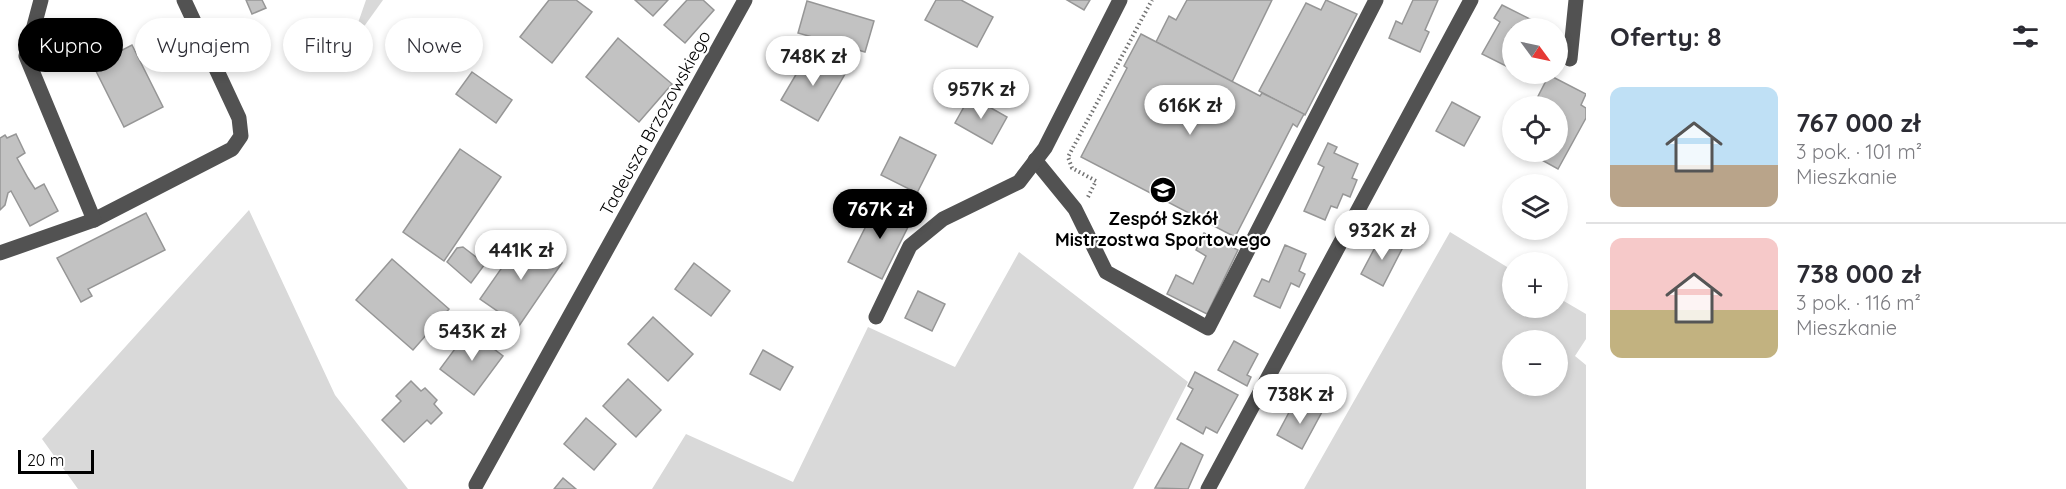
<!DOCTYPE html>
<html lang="pl">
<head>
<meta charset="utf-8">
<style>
  body { margin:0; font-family:Quicksand,sans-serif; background:#f2f2f3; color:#2b2b33; height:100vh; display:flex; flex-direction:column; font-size:22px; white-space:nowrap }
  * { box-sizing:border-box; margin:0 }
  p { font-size:20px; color:#7c7c81 }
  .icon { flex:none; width:33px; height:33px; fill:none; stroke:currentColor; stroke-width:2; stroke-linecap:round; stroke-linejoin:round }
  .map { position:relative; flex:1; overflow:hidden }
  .sheet { display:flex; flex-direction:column; background:#fff; width:480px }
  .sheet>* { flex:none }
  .banner { position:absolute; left:18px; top:18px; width:570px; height:54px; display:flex; gap:12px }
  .needle { width:39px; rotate:123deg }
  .controls { position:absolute; left:1502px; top:18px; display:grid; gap:12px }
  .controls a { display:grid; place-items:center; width:66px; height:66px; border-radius:50%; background:#fff; box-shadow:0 3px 9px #0003; font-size:30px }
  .scale { position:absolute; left:18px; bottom:15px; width:76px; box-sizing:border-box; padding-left:6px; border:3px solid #000; border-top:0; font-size:16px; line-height:21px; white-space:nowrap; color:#000; -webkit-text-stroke:4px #fff; paint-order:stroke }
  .price { position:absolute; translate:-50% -51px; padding:0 14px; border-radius:21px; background:#fff; color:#222; font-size:20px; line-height:39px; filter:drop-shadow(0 2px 3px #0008) }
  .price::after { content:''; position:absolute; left:50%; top:36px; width:18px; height:14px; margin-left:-9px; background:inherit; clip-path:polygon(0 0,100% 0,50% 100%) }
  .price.current { background:#000; color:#fff }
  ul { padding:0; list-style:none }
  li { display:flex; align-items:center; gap:18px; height:150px; padding:0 24px }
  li+li { border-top:2px solid #e1e1e2 }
  li span { display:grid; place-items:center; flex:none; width:168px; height:120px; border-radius:12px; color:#555 }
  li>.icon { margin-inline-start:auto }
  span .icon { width:72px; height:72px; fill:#fffc; stroke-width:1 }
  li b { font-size:26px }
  h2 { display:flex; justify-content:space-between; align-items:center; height:72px; padding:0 24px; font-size:26px }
  .tag { padding:0 21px; border-radius:27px; background:#fff; box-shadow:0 3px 9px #0003; font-size:21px; line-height:54px }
  .tag.current { background:#000; color:#fff }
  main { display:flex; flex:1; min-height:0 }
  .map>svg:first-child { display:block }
  .green { fill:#d9d9d9; fill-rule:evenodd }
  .building { fill:#c2c2c2; stroke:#969696; stroke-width:1.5 }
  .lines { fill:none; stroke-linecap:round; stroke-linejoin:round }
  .path { stroke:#747474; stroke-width:4; stroke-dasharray:1.5 3; stroke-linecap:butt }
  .minor { stroke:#525252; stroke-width:15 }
  .labels { text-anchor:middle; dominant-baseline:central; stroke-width:4.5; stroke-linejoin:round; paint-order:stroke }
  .street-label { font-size:18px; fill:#000; stroke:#fff }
  .poi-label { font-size:18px; font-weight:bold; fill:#000; stroke:#fff }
</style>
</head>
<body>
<main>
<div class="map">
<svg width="1586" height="489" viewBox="0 0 1586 489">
  <rect width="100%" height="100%" fill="#fff"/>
  <g class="green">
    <path d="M366 0H383L350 46Z"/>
    <path d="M249 210 335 395 408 489H78L42 439Z"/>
    <path d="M1450 232 1512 270V308H1557V297L1586 314V339L1575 356 1586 365V489H1304ZM1557 340V386H1512V340Z"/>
    <path d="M1019 252 1188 382 1133 489H652L686 434 793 482 868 327 955 367Z"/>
  </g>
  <g class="building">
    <path d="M246 0H262L266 8 252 14Z"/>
    <path d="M549 0H576L592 12 552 63 520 37Z"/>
    <path d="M635 0H668L653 16Z"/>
    <path d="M687 0H703L714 10 685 43 664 25Z"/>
    <path d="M936 0H961L993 17 977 47 925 20Z"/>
    <path d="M1067 0H1090L1084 10Z"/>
    <path d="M1187 0H1272L1232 82 1156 42 1169 16 1176 20Z"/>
    <path d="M1326 0 1357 14 1305 115 1259 91 1306 3 1321 10Z"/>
    <path d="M1413 0H1438L1425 30 1429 32 1420 52 1389 38 1396 21 1402 24Z"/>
    <path d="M807 1 874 21 865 52 798 33Z"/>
    <path d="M1502 5 1542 25 1540 28H1512V69L1482 54 1500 22 1494 18Z"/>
    <path d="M1141 34 1260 96 1262 93 1304 114 1297 127 1293 124 1235 237 1081 157 1127 68 1124 66Z"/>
    <path d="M618 38 672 84 639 122 586 77Z"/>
    <path d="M132 45 163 107 124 127 93 65Z"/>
    <path d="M808 54 845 74 818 121 781 100Z"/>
    <path d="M472 72 512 100 496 123 456 94Z"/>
    <path d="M1549 75 1586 94 1581 105 1586 108V118L1558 169 1531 154 1533 152H1557V106H1533Z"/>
    <path d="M970 96 1007 117 992 144 955 123Z"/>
    <path d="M1452 102 1480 117 1464 146 1436 131Z"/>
    <path d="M16 134 25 153 17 158 28 178 35 189 44 184 58 211 30 226 11 191 8 193 5 205 0 210V138L5 135 7 138Z"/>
    <path d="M900 137 936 155 917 193 881 175Z"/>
    <path d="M1328 143 1337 147 1334 153 1358 164 1352 178 1357 180 1350 197 1343 194 1337 208 1331 206 1325 220 1304 211 1324 167 1318 164Z"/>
    <path d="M460 149 501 177 444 261 403 232Z"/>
    <path d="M878 202 912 219 882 279 848 262Z"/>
    <path d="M146 213 165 250 88 289 92 296 81 302 57 258Z"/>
    <path d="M1204 233 1238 250 1207 314 1167 294 1176 275 1193 284 1206 256 1196 250Z"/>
    <path d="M524 236 562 263 519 326 480 299Z"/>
    <path d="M1381 236 1403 247 1383 286 1361 274Z"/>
    <path d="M1285 245 1306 254 1299 271 1305 274 1299 287 1291 283 1280 308 1254 296 1262 279 1269 282Z"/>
    <path d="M463 247 485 264 471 283 447 262 457 248Z"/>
    <path d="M392 259 449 309 413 350 356 300Z"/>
    <path d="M694 263 730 291 711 316 675 289Z"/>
    <path d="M918 291 945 304 932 331 905 318Z"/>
    <path d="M653 317 693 354 668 381 628 344Z"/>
    <path d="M469 330 503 356 474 395 440 369Z"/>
    <path d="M1234 341 1258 354 1247 375 1251 377 1247 386 1218 370Z"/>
    <path d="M763 350 793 367 780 390 750 374Z"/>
    <path d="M1195 372 1238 395 1217 433 1206 427 1203 434 1177 419 1193 389 1188 386Z"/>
    <path d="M628 379 661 410 636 437 603 406Z"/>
    <path d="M411 381 421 391 425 388 437 400 434 404 442 413 431 424 427 420 404 442 382 420 401 401 396 396Z"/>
    <path d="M1294 403 1307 410 1311 404 1323 410 1302 449 1277 435Z"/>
    <path d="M586 418 616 444 594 470 564 444Z"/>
    <path d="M1181 443 1203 455 1188 489 1155 488Z"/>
    <path d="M563 478 576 489H554Z"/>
  </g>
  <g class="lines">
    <path class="path" d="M1088 197 1096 181 1072 168 1068 157 1152 0"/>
    <g class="minor">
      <path d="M1570 59 1576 0"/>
      <path d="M1035 160 1075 209 1106 272 1208 328 1376 0"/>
      <path d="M94 220 232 149 241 136 239 118 184 0"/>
      <path d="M0 253 94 220 26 56 41 0"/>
      <path d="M876 317 910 246 943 219 1019 182 1045 148 1120 0"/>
      <path d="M476 485 745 0"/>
      <path d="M1208 489 1471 0"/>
    </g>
  </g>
  <defs>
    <symbol id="school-disc" viewBox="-11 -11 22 22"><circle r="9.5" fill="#000" stroke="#fff"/><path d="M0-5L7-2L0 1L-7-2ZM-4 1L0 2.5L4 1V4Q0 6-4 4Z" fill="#fff"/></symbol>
  </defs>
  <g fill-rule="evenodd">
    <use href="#school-disc" x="1148" y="175" width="30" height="30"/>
  </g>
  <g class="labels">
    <g class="street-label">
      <text transform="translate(655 123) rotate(-61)">Tadeusza Brzozowskiego</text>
    </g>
    <g class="poi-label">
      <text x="1163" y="218">Zespół Szkół<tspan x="1163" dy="21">Mistrzostwa Sportowego</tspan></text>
    </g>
  </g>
</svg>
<div class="controls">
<a><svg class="needle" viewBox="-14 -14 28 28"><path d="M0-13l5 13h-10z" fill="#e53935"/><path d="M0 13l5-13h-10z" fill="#7c7c81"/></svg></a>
<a><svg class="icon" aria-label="locate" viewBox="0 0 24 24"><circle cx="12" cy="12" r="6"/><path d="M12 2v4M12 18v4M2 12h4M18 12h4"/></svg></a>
<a><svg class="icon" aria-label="layers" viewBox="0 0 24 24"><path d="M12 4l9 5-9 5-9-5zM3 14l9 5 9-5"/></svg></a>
<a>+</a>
<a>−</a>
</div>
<div class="scale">20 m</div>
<b class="price" style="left:813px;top:87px">748K zł</b>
<b class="price" style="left:981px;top:120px">957K zł</b>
<b class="price" style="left:1190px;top:136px">616K zł</b>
<b class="price current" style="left:880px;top:240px">767K zł</b>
<b class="price" style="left:1382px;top:261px">932K zł</b>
<b class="price" style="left:521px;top:281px">441K zł</b>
<b class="price" style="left:472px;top:362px">543K zł</b>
<b class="price" style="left:1300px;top:425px">738K zł</b>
<div class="banner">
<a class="tag current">Kupno</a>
<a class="tag">Wynajem</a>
<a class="tag">Filtry</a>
<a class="tag">Nowe</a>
</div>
</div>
<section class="sheet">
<h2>Oferty: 8<svg class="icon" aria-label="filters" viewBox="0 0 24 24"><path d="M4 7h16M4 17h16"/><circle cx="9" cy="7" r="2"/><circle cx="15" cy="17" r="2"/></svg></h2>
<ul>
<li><span style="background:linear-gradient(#bfe0f5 65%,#b9a48a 0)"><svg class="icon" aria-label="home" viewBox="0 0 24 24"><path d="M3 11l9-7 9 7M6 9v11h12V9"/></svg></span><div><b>767 000 zł</b><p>3 pok. · 101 m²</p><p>Mieszkanie</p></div></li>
<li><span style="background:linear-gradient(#f6c9c9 60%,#c2b280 0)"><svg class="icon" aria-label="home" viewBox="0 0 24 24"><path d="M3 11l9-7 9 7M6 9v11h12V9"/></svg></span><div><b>738 000 zł</b><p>3 pok. · 116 m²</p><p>Mieszkanie</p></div></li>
</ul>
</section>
</main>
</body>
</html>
